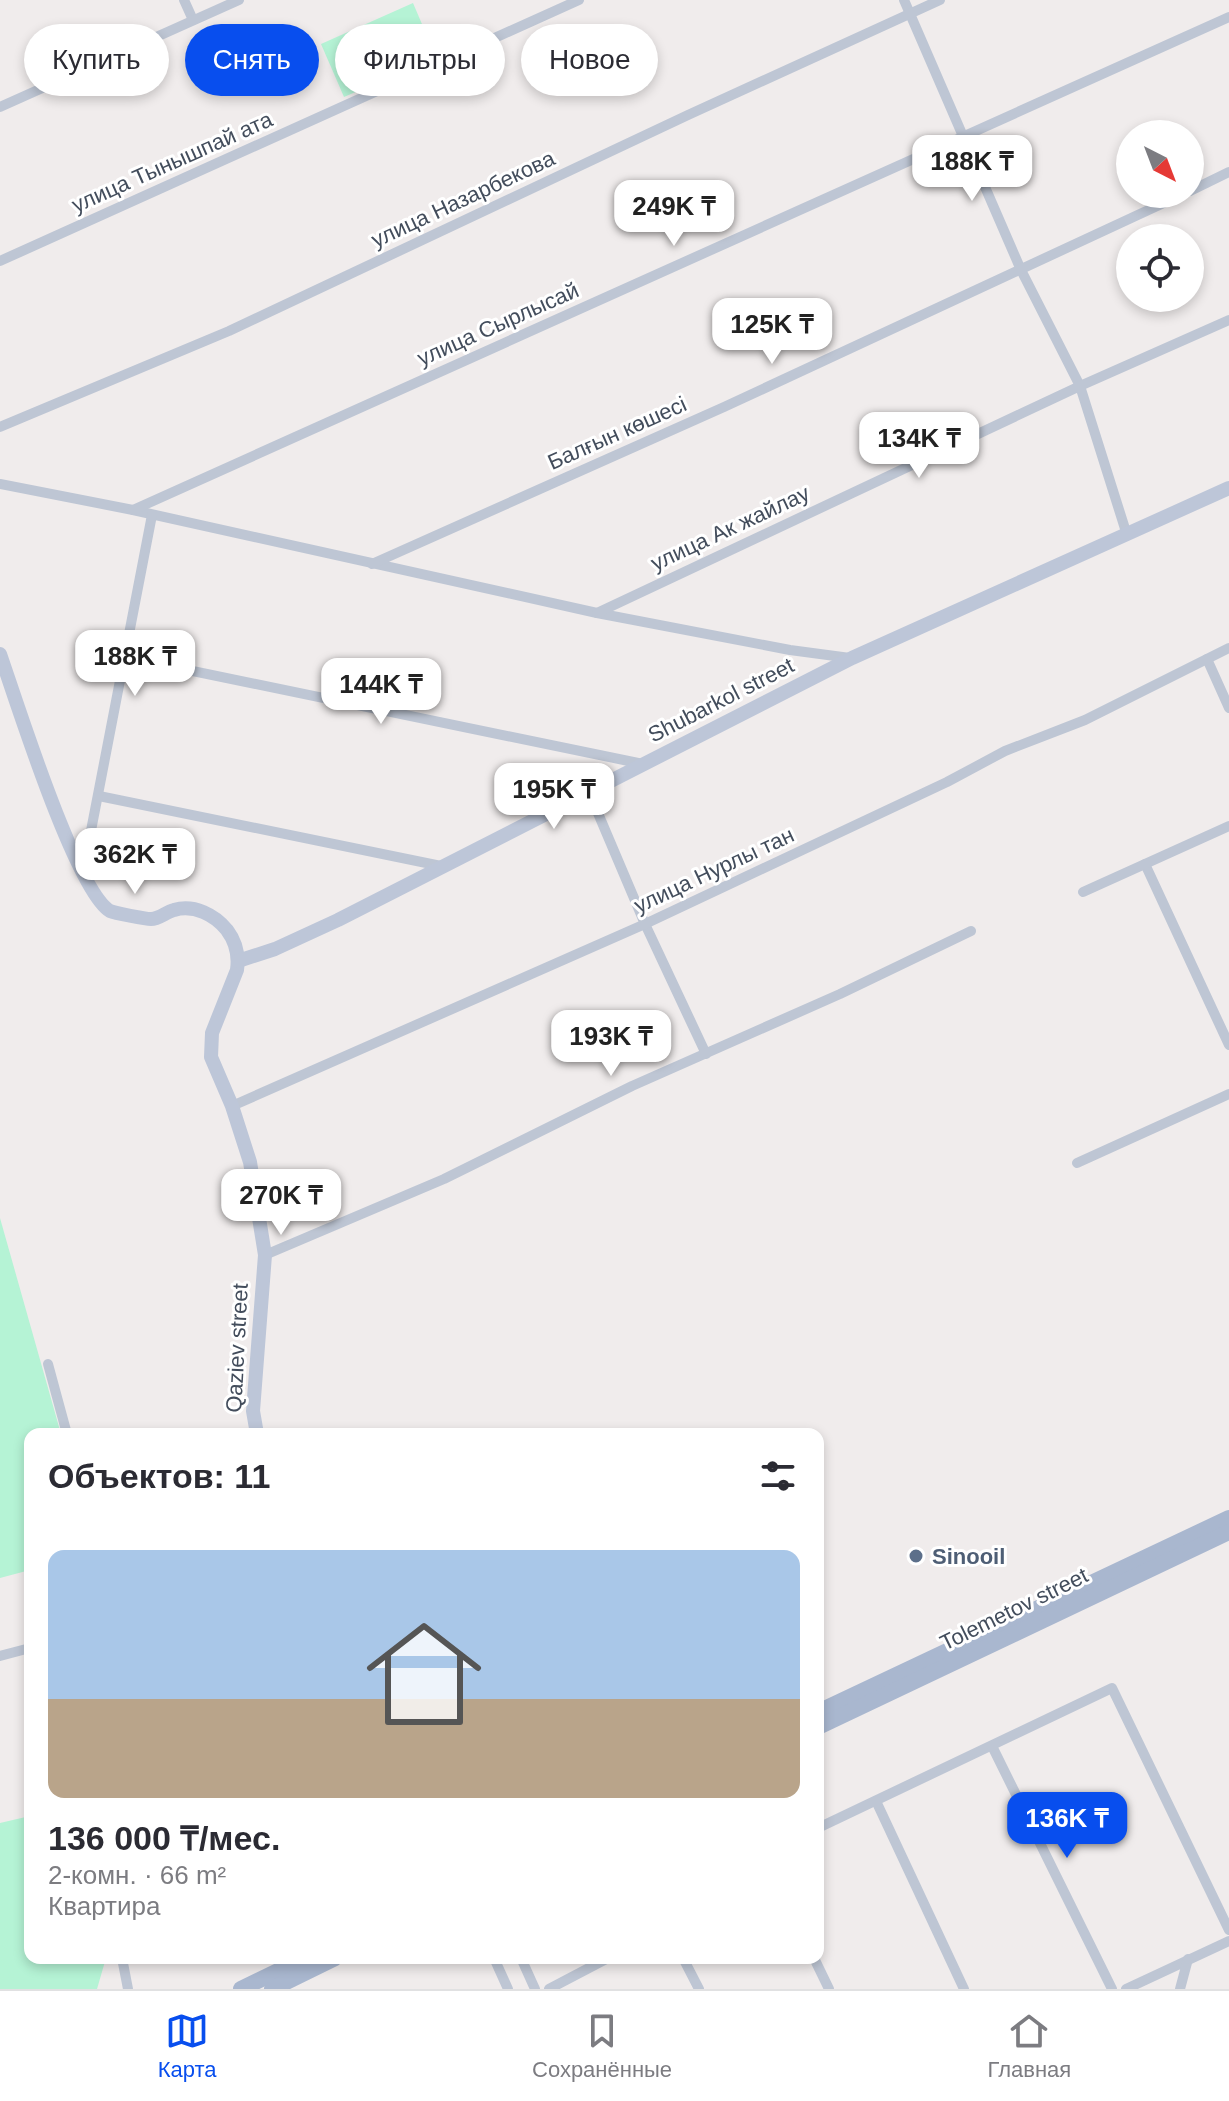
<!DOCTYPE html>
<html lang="ru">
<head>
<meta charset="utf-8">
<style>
  body { margin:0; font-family:Arial,sans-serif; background:#f7f7f7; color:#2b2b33; height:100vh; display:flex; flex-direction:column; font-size:30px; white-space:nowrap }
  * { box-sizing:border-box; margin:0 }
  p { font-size:26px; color:#7c7c81 }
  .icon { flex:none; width:44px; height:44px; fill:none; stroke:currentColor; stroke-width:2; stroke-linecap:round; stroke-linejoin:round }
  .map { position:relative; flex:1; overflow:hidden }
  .details { position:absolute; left:24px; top:1428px; width:800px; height:536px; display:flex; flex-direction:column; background:#fff; border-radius:16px; box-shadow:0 4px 12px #0003 }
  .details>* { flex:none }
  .hud { position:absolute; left:24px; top:24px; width:800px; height:72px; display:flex; gap:16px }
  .needle { width:52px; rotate:138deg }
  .controls { position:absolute; left:1116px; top:120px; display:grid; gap:16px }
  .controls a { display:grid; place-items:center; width:88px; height:88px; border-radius:50%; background:#fff; box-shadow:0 4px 12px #0003; font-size:40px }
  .price { position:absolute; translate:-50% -68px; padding:0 18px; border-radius:16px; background:#fff; color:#222; font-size:26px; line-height:52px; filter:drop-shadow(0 2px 4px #0008) }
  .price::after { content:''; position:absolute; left:50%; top:48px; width:24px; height:18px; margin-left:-12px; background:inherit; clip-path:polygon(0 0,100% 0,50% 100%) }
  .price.selected { background:#084eee; color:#fff }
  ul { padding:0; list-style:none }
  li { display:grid; align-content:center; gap:16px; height:424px; padding:0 24px }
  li+li { border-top:2px solid #e1e1e2 }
  li span { display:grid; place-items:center; height:248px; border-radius:16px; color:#555 }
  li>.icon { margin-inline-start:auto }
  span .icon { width:144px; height:144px; fill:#fffc; stroke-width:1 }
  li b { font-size:34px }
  h2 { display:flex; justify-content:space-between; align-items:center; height:96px; padding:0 24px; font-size:34px }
  .chip { padding:0 28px; border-radius:36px; background:#fff; box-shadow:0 4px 12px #0003; font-size:28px; line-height:72px }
  .chip.selected { background:#084eee; color:#fff }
  .dock { display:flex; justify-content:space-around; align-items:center; height:112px; border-top:2px solid #e1e1e2; background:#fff; font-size:22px; color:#7c7c81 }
  .dock a { display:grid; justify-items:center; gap:4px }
  .dock .selected { color:#084eee }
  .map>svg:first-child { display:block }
  .green { fill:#b5f3d5 }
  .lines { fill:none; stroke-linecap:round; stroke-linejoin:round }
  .street { stroke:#bec6d4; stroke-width:10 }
  .secondary { stroke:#bdc6d8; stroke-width:14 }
  .primary { stroke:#a9b7cf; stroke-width:16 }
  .service-dot { fill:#5c6f8a; stroke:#fff; stroke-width:3 }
  .labels { text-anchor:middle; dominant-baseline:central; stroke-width:6; stroke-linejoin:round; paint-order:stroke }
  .street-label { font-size:22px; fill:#434d5c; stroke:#fff }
  .service-label { font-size:22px; font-weight:bold; fill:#4e5e75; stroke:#fff; text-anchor:start }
</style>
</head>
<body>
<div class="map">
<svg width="1229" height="1989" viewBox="0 0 1229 1989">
  <rect width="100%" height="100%" fill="#f0ecec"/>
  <g class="green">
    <path d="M413 3 436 57 344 97 321 44Z"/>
    <path d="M0 1218 61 1434H30V1570L0 1578Z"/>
    <path d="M30 1816V1958H106L97 1989H0V1823Z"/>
  </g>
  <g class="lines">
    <g class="street">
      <path d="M184 0 193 20"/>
      <path d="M904 0 1021 270 1080 386 1127 535"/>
      <path d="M0 107 239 0"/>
      <path d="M1190 191 1229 172"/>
      <path d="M0 261 579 0"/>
      <path d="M0 427 229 331 688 115 940 0"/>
      <path d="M0 484 133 510 597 613 790 650 850 658"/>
      <path d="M133 510 1229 17"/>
      <path d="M372 564 724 407 1183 194"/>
      <path d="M597 613 1080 386 1229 320"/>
      <path d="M125 657 643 764"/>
      <path d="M1207 659 1229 708"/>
      <path d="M589 792 645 924 706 1054"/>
      <path d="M99 796 441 866"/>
      <path d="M1145 864 1229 1045"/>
      <path d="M83 872 152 515"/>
      <path d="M1083 892 1229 826"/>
      <path d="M232 1106 645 924 947 782 1005 751 1085 720 1229 648"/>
      <path d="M1077 1163 1229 1094"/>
      <path d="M265 1255 444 1179 632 1086 840 994 971 931"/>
      <path d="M48 1364 67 1434"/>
      <path d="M0 1656 30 1648"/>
      <path d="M992 1746 1112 1989"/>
      <path d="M876 1801 964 1989"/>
      <path d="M818 1828 1112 1688 1229 1930"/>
      <path d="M122 1958 128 1989"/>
      <path d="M494 1958 508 1989"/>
      <path d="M521 1958 535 1989"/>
      <path d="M683 1958 699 1989"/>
      <path d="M814 1958 829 1989"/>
      <path d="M549 1989 608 1958"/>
      <path d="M1126 1989 1229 1941"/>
      <path d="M1180 1989 1188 1959"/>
    </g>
    <g class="secondary">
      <path d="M0 654C16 700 76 891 110 911 115 913 145 919 151 919 159 919 166 912 174 910 194 904 215 915 227 930 236 942 239 956 237 970L212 1033 211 1057 232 1106 250 1162 265 1255 253 1411 257 1434"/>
      <path d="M238 961 275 949 338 920 852 658 1229 488"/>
    </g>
    <g class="primary">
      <path d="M818 1712 1229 1518"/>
      <path d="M818 1727 1229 1532"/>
      <path d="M241 1989 305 1958"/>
      <path d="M272 1989 335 1958"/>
    </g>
  </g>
  <circle class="service-dot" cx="916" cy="1556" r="8"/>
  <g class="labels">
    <g class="street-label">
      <text transform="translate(172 162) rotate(-24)">улица Тынышпай ата</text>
      <text transform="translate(463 199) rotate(-25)">улица Назарбекова</text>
      <text transform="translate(498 324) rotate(-24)">улица Сырлысай</text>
      <text transform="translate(617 433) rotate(-24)">Балғын көшесі</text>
      <text transform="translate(730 528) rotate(-25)">улица Ак жайлау</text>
      <text transform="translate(721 700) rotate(-27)">Shubarkol street</text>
      <text transform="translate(714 870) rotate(-25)">улица Нурлы тан</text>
      <text transform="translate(237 1348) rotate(-87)">Qaziev street</text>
      <text transform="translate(1014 1609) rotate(-26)">Tolemetov street</text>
    </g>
    <g class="service-label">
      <text x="932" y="1556">Sinooil</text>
    </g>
  </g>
</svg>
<div class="controls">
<a><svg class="needle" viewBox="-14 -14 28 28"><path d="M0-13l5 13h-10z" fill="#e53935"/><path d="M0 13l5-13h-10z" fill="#7c7c81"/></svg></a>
<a><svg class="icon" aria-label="locate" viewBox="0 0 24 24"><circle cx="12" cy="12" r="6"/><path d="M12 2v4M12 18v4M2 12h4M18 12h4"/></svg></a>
</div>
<b class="price" style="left:972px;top:203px">188K ₸</b>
<b class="price" style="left:674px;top:248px">249K ₸</b>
<b class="price" style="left:772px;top:366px">125K ₸</b>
<b class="price" style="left:919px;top:480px">134K ₸</b>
<b class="price" style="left:135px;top:698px">188K ₸</b>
<b class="price" style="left:381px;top:726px">144K ₸</b>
<b class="price" style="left:554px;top:831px">195K ₸</b>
<b class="price" style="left:135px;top:896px">362K ₸</b>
<b class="price" style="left:611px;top:1078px">193K ₸</b>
<b class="price" style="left:281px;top:1237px">270K ₸</b>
<b class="price selected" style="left:1067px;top:1860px">136K ₸</b>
<div class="hud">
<a class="chip">Купить</a>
<a class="chip selected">Снять</a>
<a class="chip">Фильтры</a>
<a class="chip">Новое</a>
</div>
<section class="details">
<h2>Объектов: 11<svg class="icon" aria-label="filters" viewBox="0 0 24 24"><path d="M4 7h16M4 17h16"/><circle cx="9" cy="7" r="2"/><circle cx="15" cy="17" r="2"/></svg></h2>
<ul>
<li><span style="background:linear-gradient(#a9c7e8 60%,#b9a48a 0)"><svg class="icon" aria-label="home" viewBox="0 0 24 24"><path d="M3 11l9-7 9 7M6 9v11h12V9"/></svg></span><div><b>136 000 ₸/мес.</b><p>2-комн. · 66 m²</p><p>Квартира</p></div></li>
</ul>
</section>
</div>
<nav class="dock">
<a class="selected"><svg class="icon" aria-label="map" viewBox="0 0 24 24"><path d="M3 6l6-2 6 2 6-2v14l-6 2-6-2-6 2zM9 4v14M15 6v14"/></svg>Карта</a>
<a><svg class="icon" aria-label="saved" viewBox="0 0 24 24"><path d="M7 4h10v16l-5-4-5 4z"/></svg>Сохранённые</a>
<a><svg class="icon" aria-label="home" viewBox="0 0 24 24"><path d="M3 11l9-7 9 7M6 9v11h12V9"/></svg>Главная</a>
</nav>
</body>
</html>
